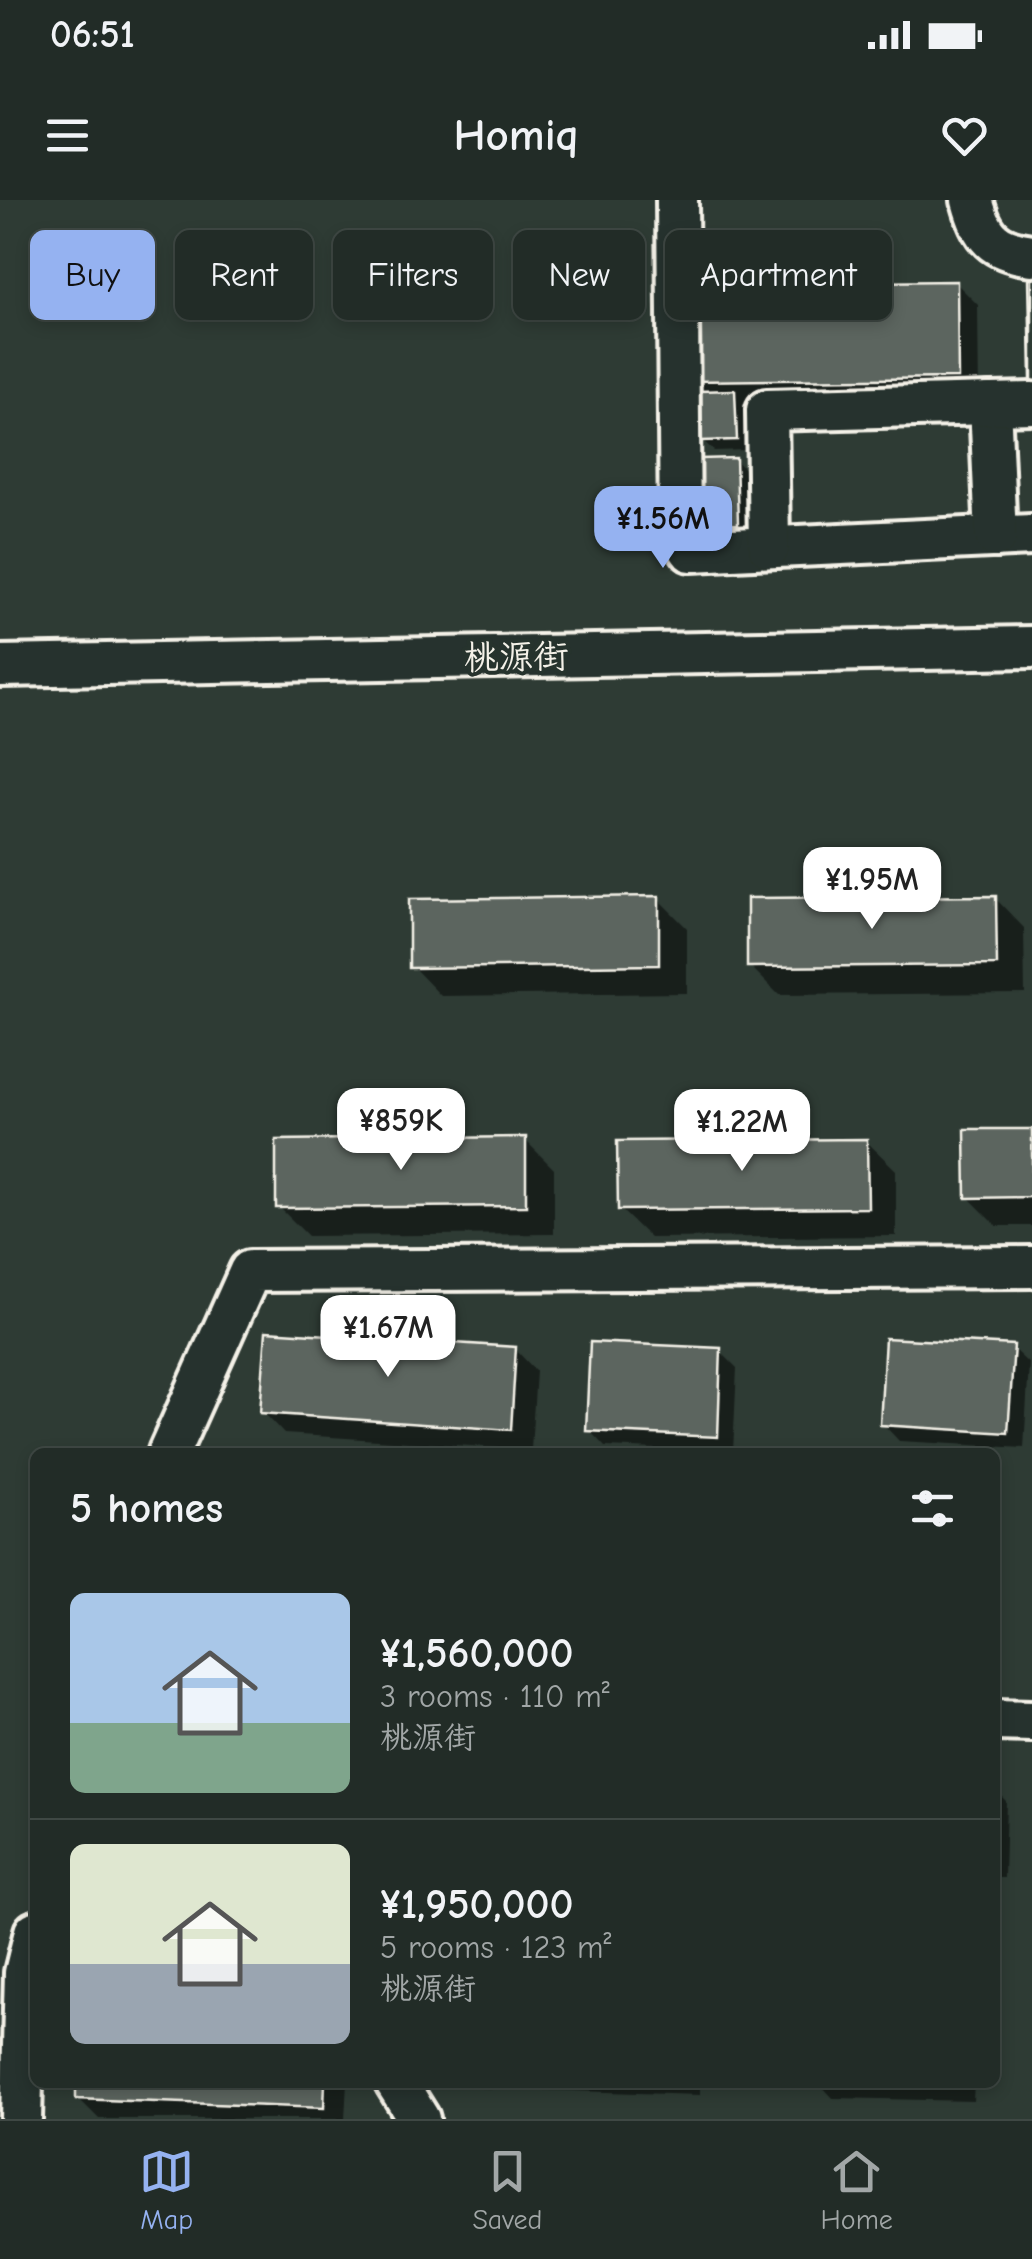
<!DOCTYPE html>
<html lang="en">
<head>
<meta charset="utf-8">
<style>
  body { margin:0; font-family:"Comic Neue","LXGW WenKai TC",sans-serif; background:#2a342f; color:#f1f3f6; height:100vh; display:flex; flex-direction:column; font-size:38px; white-space:nowrap }
  * { box-sizing:border-box; margin:0 }
  p { font-size:32px; color:#a2a7a7 }
  .icon { flex:none; width:55px; height:55px; fill:none; stroke:currentColor; stroke-width:2; stroke-linecap:round; stroke-linejoin:round }
  .map { position:relative; flex:1; overflow:hidden }
  .details { position:absolute; left:30px; top:1248px; width:970px; height:640px; display:flex; flex-direction:column; background:#222c27; border-radius:15px; box-shadow:0 5px 15px #0003,0 0 0 2px #3f4844 }
  .details>* { flex:none }
  .hud { position:absolute; left:30px; top:30px; width:972px; height:90px; display:flex; gap:20px }
  .price { position:absolute; translate:-50% -85px; padding:0 22px; border-radius:20px; background:#fff; color:#222; font-size:32px; line-height:65px; filter:drop-shadow(0 2px 5px #0008) }
  .price::after { content:''; position:absolute; left:50%; top:60px; width:30px; height:22px; margin-left:-15px; background:inherit; clip-path:polygon(0 0,100% 0,50% 100%) }
  .price.active { background:#95b2f1; color:#111 }
  ul { padding:0; list-style:none }
  li { display:flex; align-items:center; gap:30px; height:250px; padding:0 40px }
  li+li { border-top:2px solid #3f4844 }
  li span { display:grid; place-items:center; flex:none; width:280px; height:200px; border-radius:15px; color:#555 }
  li>.icon { margin-inline-start:auto }
  span .icon { width:120px; height:120px; fill:#fffc; stroke-width:1 }
  li b { font-size:42px }
  h2 { display:flex; justify-content:space-between; align-items:center; height:120px; padding:0 40px; font-size:42px }
  .chip { padding:0 35px; border-radius:15px; background:#222c27; box-shadow:0 5px 15px #0003,0 0 0 2px #3f4844; font-size:35px; line-height:90px }
  .chip.active { background:#95b2f1; color:#111 }
  .status { display:flex; justify-content:space-between; align-items:center; height:70px; padding:0 50px; background:#222c27; direction:ltr }
  .status svg { height:28px; fill:currentColor }
  header { display:flex; justify-content:space-between; align-items:center; height:130px; padding:0 40px; background:#222c27; font-size:45px; font-weight:700 }
  .tab-bar { display:flex; justify-content:space-around; align-items:center; height:140px; border-top:2px solid #3f4844; background:#222c27; font-size:28px; color:#a2a7a7 }
  .tab-bar a { display:grid; justify-items:center; gap:5px }
  .tab-bar .active { color:#95b2f1 }
  .map>svg:first-child { display:block }
  .shadow { fill:#0007 }
  .building { fill:#5c655e; stroke:#f4f1e8; stroke-width:2.5 }
  .lines { fill:none; stroke-linecap:round; stroke-linejoin:round }
  .minor-casing { stroke:#f4f1e8; stroke-width:48 }
  .minor { stroke:#26332d; stroke-width:40 }
  .labels { text-anchor:middle; dominant-baseline:central; stroke-width:8; stroke-linejoin:round; paint-order:stroke }
  .street-label { font-size:35px; fill:#f4f1e8; stroke:#26332d }
</style>
</head>
<body>
<div class="status"><b>06:51</b><svg viewBox="0 0 49 12"><path d="M0 12V9h3v3zM5 12V6h3v6zM10 12V3h3v9zM15 12V0h3v12zM26 1h20v11H26zM47 4h2v5h-2z"/></svg></div>
<header><svg class="icon" aria-label="menu" viewBox="0 0 24 24"><path d="M4 6h16M4 12h16M4 18h16"/></svg>Homiq<svg class="icon" aria-label="heart" viewBox="0 0 24 24"><path d="M12 20l-8-8c-3-5 5-10 8-4 3-6 11-1 8 4z"/></svg></header>
<div class="map">
<svg width="1032" height="1919" viewBox="0 0 1032 1919">
  <rect width="100%" height="100%" fill="#2e3b34"/>
  <filter id="ink" filterUnits="userSpaceOnUse"><feTurbulence type="fractalNoise" baseFrequency=".01" numOctaves="2"/><feDisplacementMap in="SourceGraphic" scale="20" xChannelSelector="R" yChannelSelector="G"/><feConvolveMatrix kernelMatrix="1 2 1 2 8 2 1 2 1" color-interpolation-filters="sRGB"/></filter>
  <g filter="url(#ink)">
    <g class="shadow">
      <path d="M956 83 978 105 979 199 745 202 747 250 714 251 702 240 705 194 692 180Z"/>
      <path d="M736 260 747 272 748 334 714 335 703 324Z"/>
      <path d="M995 698 1024 728 1025 793 779 795 750 766Z"/>
      <path d="M658 699 687 728V793L441 796 412 766Z"/>
      <path d="M1032 931V1026H997L968 997Z"/>
      <path d="M525 940 554 969V1034L308 1036 279 1007Z"/>
      <path d="M866 941 896 970V1036L650 1038 620 1009Z"/>
      <path d="M1012 1148 1029 1164 1024 1248 899 1241 883 1224Z"/>
      <path d="M515 1149 536 1171 531 1250 284 1234 263 1212Z"/>
      <path d="M720 1151 737 1168 733 1252 605 1247 589 1230Z"/>
      <path d="M995 1590 1006 1601 1004 1678H995Z"/>
      <path d="M79 1882H347L345 1919H99L78 1898Z"/>
      <path d="M474 1882H700V1895L480 1888Z"/>
      <path d="M818 1882H974L973 1901 833 1898Z"/>
    </g>
    <g class="building">
      <path d="M1029 78H1032V178H1031Z"/>
      <path d="M957 81 958 178 689 181 688 84Z"/>
      <path d="M735 190 737 240 700 241 698 191Z"/>
      <path d="M736 258 738 324 700 325 699 259Z"/>
      <path d="M659 696V765L409 768V699Z"/>
      <path d="M996 696 997 765 747 767V698Z"/>
      <path d="M965 929H1032V997L966 998Z"/>
      <path d="M526 937V1006L276 1008V940Z"/>
      <path d="M867 939 868 1008 618 1010 617 941Z"/>
      <path d="M266 1131 516 1147 511 1230 260 1213Z"/>
      <path d="M885 1138 1014 1145 1008 1233 880 1225Z"/>
      <path d="M590 1142 721 1148 718 1237 586 1231Z"/>
      <path d="M76 1882H325L324 1908 76 1899Z"/>
      <path d="M839 1882H958V1886Z"/>
    </g>
    <g class="lines">
      <defs>
        <g id="minor">
          <path d="M677 0 680 334 691 351 1032 335"/>
          <path d="M972 0C982 37 993 50 1032 55"/>
          <path d="M990 204 996 337"/>
          <path d="M769 347 767 210 1032 203"/>
          <path d="M0 466 1032 447"/>
          <path d="M169 1252 250 1071 1032 1067"/>
          <path d="M995 1520 1032 1521"/>
          <path d="M396 1882 419 1919"/>
          <path d="M21 1919 25 1773 35 1732"/>
        </g>
      </defs>
      <use href="#minor" class="minor-casing"/>
      <use href="#minor" class="minor"/>
    </g>
  </g>
  <g class="labels">
    <g class="street-label">
      <text transform="translate(516 457) rotate(-1)">桃源街</text>
    </g>
  </g>
</svg>
<b class="price active" style="left:663px;top:371px">¥1.56M</b>
<b class="price" style="left:872px;top:732px">¥1.95M</b>
<b class="price" style="left:401px;top:973px">¥859K</b>
<b class="price" style="left:742px;top:974px">¥1.22M</b>
<b class="price" style="left:388px;top:1180px">¥1.67M</b>
<div class="hud">
<a class="chip active">Buy</a>
<a class="chip">Rent</a>
<a class="chip">Filters</a>
<a class="chip">New</a>
<a class="chip">Apartment</a>
</div>
<section class="details">
<h2>5 homes<svg class="icon" aria-label="filters" viewBox="0 0 24 24"><path d="M4 7h16M4 17h16"/><circle cx="9" cy="7" r="2"/><circle cx="15" cy="17" r="2"/></svg></h2>
<ul>
<li><span style="background:linear-gradient(#a9c7e8 65%,#7fa58c 0)"><svg class="icon" aria-label="home" viewBox="0 0 24 24"><path d="M3 11l9-7 9 7M6 9v11h12V9"/></svg></span><div><b>¥1,560,000</b><p>3 rooms · 110 m²</p><p>桃源街</p></div></li>
<li><span style="background:linear-gradient(#dfe7d0 60%,#9aa5b1 0)"><svg class="icon" aria-label="home" viewBox="0 0 24 24"><path d="M3 11l9-7 9 7M6 9v11h12V9"/></svg></span><div><b>¥1,950,000</b><p>5 rooms · 123 m²</p><p>桃源街</p></div></li>
</ul>
</section>
</div>
<nav class="tab-bar">
<a class="active"><svg class="icon" aria-label="map" viewBox="0 0 24 24"><path d="M3 6l6-2 6 2 6-2v14l-6 2-6-2-6 2zM9 4v14M15 6v14"/></svg>Map</a>
<a><svg class="icon" aria-label="saved" viewBox="0 0 24 24"><path d="M7 4h10v16l-5-4-5 4z"/></svg>Saved</a>
<a><svg class="icon" aria-label="home" viewBox="0 0 24 24"><path d="M3 11l9-7 9 7M6 9v11h12V9"/></svg>Home</a>
</nav>
</body>
</html>
